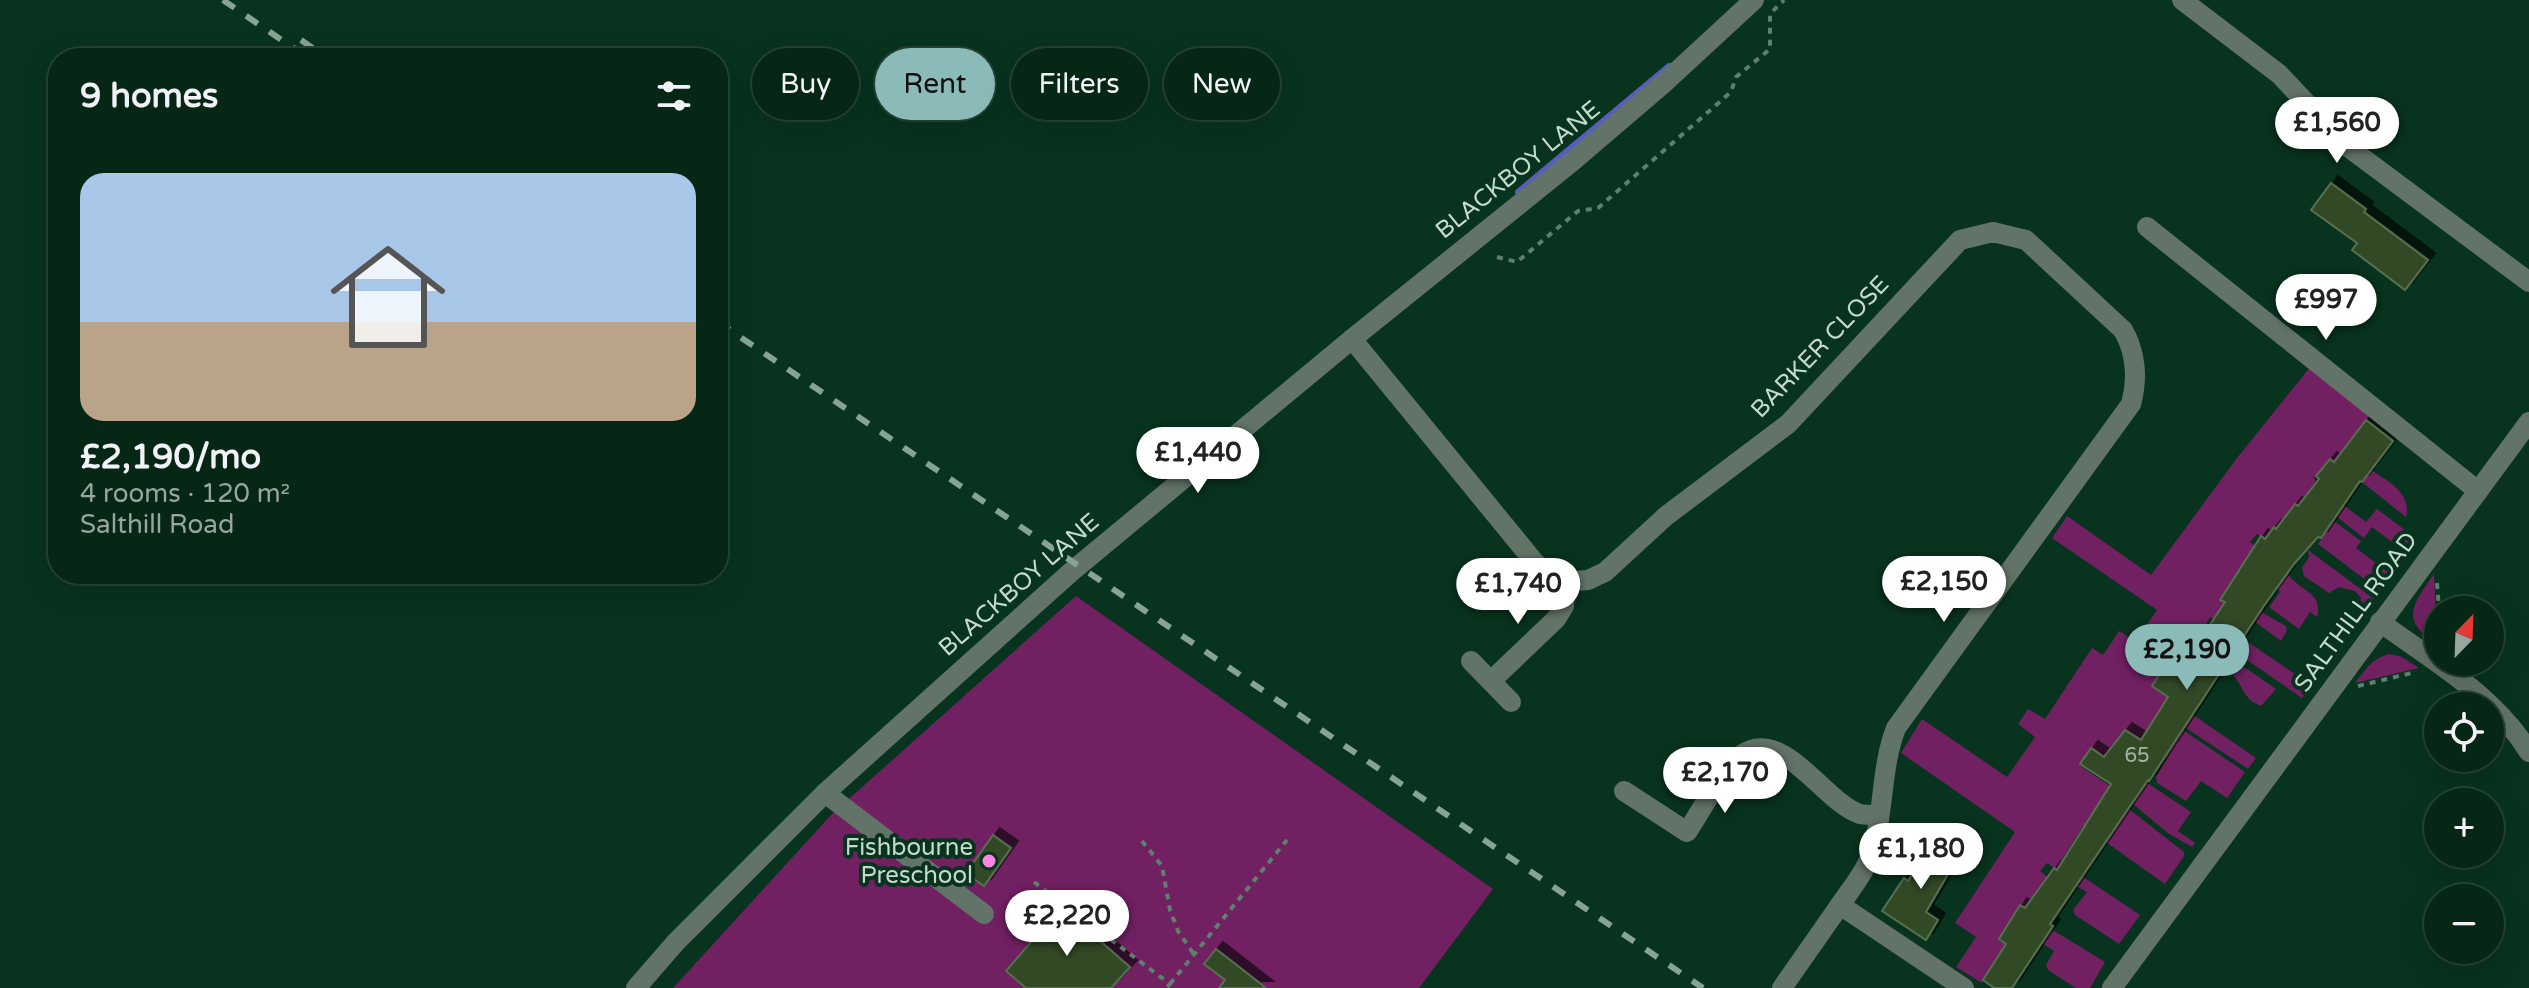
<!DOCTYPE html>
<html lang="en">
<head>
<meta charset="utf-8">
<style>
  body { margin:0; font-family:"Varela Round",sans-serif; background:#0f2e1f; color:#f1f3f6; height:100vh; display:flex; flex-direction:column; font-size:30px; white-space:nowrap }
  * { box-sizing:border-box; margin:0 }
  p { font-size:26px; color:#98a5a1 }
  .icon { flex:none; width:44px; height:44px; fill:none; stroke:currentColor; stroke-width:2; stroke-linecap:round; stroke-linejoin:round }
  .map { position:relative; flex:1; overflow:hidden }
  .panel { position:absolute; left:48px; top:48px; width:680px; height:536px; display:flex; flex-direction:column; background:#062616; border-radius:32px; box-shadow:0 8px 32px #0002,0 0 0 2px #274335 }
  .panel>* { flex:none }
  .banner { position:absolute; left:752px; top:48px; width:760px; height:72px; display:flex; gap:16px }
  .needle { width:52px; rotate:23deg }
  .fabs { position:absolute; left:2424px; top:596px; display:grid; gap:16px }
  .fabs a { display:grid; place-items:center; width:80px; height:80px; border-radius:50%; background:#062616; box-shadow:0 8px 32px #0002,0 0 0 2px #274335; font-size:40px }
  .price { position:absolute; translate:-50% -68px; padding:0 18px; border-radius:28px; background:#fff; color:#222; font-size:26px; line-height:52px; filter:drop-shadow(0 2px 4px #0008) }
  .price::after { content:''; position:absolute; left:50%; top:48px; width:24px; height:18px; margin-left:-12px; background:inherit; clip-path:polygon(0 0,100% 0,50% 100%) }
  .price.current { background:#8bbbb9; color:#111 }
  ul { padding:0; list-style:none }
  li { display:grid; align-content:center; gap:16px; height:424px; padding:0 32px }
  li span { display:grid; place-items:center; height:248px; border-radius:24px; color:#555 }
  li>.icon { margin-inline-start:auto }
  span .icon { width:144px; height:144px; fill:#fffc; stroke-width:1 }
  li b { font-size:34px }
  h2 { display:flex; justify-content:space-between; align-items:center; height:96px; padding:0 32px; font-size:34px }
  .tag { padding:0 28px; border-radius:36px; background:#062616; box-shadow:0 8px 32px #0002,0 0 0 2px #274335; font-size:28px; line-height:72px }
  .tag.current { background:#8bbbb9; color:#111 }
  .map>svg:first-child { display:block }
  .green { fill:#712062; fill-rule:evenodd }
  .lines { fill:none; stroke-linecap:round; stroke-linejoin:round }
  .stream { stroke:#575fbe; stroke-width:6 }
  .building { fill:#334a28; stroke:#57704d; stroke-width:2; filter:url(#shadow) }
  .path { stroke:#5e806e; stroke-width:4; stroke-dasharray:6 6; stroke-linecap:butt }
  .minor { stroke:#627368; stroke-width:20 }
  .rail { stroke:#87a493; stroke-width:6; stroke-dasharray:14 14; stroke-linecap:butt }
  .poi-dot { fill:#fd86e1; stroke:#08331e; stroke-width:3 }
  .labels { text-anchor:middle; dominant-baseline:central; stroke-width:8; stroke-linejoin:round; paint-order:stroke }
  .number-label { font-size:20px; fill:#a0b6a2 }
  .street-label { font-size:24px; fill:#c4dacb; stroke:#08331e }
  .poi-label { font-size:24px; fill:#c4dacb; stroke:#08331e; text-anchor:end }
</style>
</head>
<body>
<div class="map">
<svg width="2529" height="988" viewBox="0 0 2529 988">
  <defs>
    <filter id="shadow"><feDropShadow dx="7" dy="-7" stdDeviation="0" flood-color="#0009"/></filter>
  </defs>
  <rect width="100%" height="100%" fill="#08331e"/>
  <g class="green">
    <path d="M2311 366 2370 415 2353 436 2339 466 2330 459 2314 478 2316 483 2300 503 2295 504 2287 514 2283 531 2275 525 2265 539 2257 534 2250 542 2261 550 2248 568 2242 565 2231 581 2232 582 2221 600 2225 602 2213 619 2210 617 2186 661 2166 649 2160 658 2167 663 2151 686 2256 758 2248 769 2160 711 2148 730 2172 746 2183 730 2245 772 2227 798 2201 781 2186 801 2157 783 2156 777 2167 758 2125 730 2116 744 2111 746 2106 759 2091 749 2080 766 2133 801 2145 784H2149L2191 812 2178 831 2195 843 2192 847 2169 834 2133 804 2129 809 2184 852V856L2165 884 2083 826 2056 869 2047 863 2040 871 2049 878 2038 890 2028 910 2020 906 2012 948 2000 954 1982 983 1956 967 1976 937 1955 923 2015 832 1901 753 1922 719 2007 777 2035 737 2018 724 2028 709 2045 719 2092 648 2103 655 2119 631 2135 641 2157 610 2052 538 2067 516 2151 575 2237 458ZM2105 794 2128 809 2113 831 2091 815Z"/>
    <path d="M2371 470C2388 481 2412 493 2406 517L2362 482Z"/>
    <path d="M2342 504 2366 522 2377 509 2418 540 2407 553 2372 527 2364 538 2337 517 2342 509Z"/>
    <path d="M2334 521 2361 541 2356 548 2392 575 2380 591 2318 544Z"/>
    <path d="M2308 550 2374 599 2361 616 2358 614 2361 598 2355 591 2339 587 2329 593 2304 576 2302 568 2309 557Z"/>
    <path d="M2287 573C2301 593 2323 591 2317 617L2310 612 2299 629 2269 607 2280 592 2277 588Z"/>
    <path d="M2434 574 2437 644C2399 620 2413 604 2434 574Z"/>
    <path d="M1076 596 1493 889 1419 988H673L832 814Z"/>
    <path d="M2264 606 2263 613 2286 626 2287 630 2281 641 2254 621Z"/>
    <path d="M2242 638 2311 685 2302 698 2234 651Z"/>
    <path d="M2390 654 2402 657 2419 668 2355 683C2366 669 2372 658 2390 654Z"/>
    <path d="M2237 662 2276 689 2261 706C2242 699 2244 685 2231 673Z"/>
    <path d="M2083 877 2140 915 2119 944 2075 915 2073 910 2087 892 2076 886Z"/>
    <path d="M2051 929 2105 962 2090 988H2076L2048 970 2046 965 2054 951 2042 943Z"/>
  </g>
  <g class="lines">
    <path class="stream" d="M1518 192 1669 66"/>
  </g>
  <g class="building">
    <path d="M2331 183 2366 209 2364 212 2428 260 2405 290 2352 250 2357 243 2311 210Z"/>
    <path d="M2366 420 2393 441 2362 482 2360 481 2321 538 2318 537 2294 564 2263 607 2149 781 2148 780 2128 809 2050 924 2053 926 2012 988H1994L1983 980 2006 944 1999 939 2020 905 2025 908 2054 868 2057 870 2111 784 2080 764 2091 748 2104 757 2125 730 2141 740 2168 697 2152 686 2173 653 2186 661 2225 602 2220 600 2261 536 2265 539 2274 527 2276 529 2295 504 2298 506 2319 479 2316 476 2330 459 2334 462Z"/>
    <path d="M993 835 1011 848 984 886 966 873Z"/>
    <path d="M1933 841 1958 857 1926 912 1938 920 1926 940 1882 911 1904 878 1908 881Z"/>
    <path d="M1061 907 1130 967 1111 988H1026L1006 971Z"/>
    <path d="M1216 949 1266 988H1219L1225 980 1204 964Z"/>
  </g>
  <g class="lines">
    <g class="path">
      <path d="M1497 257 1517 262 1578 211 1598 208 1731 92 1736 77 1770 49V14L1784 0"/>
      <path d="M2437 583 2439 610"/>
      <path d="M2358 686 2416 672"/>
      <path d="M1142 841 1162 866 1170 910 1178 931 1195 956"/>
      <path d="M1034 882 1170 984 1166 988"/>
      <path d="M1170 984 1287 840"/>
    </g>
    <g class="minor">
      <path d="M2182 0 2279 74 2348 147 2529 282"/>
      <path d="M2147 227 2478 491"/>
      <path d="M1352 339 1536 564 1556 577 1575 581 1588 580 1605 572 1666 516 1788 424 1960 240 1993 232 2026 240 2123 330C2136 352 2138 379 2131 404L1896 728C1880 769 1885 815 1870 857 1864 874 1850 890 1840 905L1964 988"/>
      <path d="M2380 622C2433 661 2494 695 2529 752"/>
      <path d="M1471 661 1511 702"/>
      <path d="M1491 681 1556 619 1564 606 1566 580"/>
      <path d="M1624 791 1687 832C1700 813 1723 769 1740 756 1782 724 1823 802 1860 814 1865 815 1872 815 1878 815"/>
      <path d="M825 793 984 914"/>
      <path d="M636 988 676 942 825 793 1071 572 1352 339 1573 161 1663 84 1754 0"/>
      <path d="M1782 988 1840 905"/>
      <path d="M2112 988 2529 422"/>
    </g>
    <g class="rail">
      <path d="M223 0 308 58"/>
      <path d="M301 40 327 58"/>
      <path d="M718 322 1703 988"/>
    </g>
  </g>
  <circle class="poi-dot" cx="989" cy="861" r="8"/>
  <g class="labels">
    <g class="number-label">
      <text x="2137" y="756">65</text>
    </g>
    <g class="street-label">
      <text transform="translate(1518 170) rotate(-39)">BLACKBOY LANE</text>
      <text transform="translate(1820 347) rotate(-46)">BARKER CLOSE</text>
      <text transform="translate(1019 585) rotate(-41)">BLACKBOY LANE</text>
      <text transform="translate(2356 612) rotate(-54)">SALTHILL ROAD</text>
    </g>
    <g class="poi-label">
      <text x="973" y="847">Fishbourne<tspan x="973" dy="28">Preschool</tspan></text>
    </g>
  </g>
</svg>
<div class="fabs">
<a><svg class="needle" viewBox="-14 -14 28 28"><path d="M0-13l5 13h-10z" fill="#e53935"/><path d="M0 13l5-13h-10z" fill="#98a5a1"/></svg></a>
<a><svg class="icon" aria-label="locate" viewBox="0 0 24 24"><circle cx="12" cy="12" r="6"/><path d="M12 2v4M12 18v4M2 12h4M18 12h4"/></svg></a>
<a>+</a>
<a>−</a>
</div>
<b class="price" style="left:2337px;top:165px">£1,560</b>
<b class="price" style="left:2326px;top:342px">£997</b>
<b class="price" style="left:1198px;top:495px">£1,440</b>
<b class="price" style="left:1944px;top:624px">£2,150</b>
<b class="price" style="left:1518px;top:626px">£1,740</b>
<b class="price current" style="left:2187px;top:692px">£2,190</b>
<b class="price" style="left:1725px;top:815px">£2,170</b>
<b class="price" style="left:1921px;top:891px">£1,180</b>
<b class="price" style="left:1067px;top:958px">£2,220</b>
<div class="banner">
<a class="tag">Buy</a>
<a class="tag current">Rent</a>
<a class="tag">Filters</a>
<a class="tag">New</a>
</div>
<section class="panel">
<h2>9 homes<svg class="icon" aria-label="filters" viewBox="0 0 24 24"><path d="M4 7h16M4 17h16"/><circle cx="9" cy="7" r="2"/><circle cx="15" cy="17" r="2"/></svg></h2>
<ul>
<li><span style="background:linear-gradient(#a9c7e8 60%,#b9a48a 0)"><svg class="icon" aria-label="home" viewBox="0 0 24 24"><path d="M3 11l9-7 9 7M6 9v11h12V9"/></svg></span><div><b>£2,190/mo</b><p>4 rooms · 120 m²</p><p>Salthill Road</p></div></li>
</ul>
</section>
</div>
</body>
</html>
